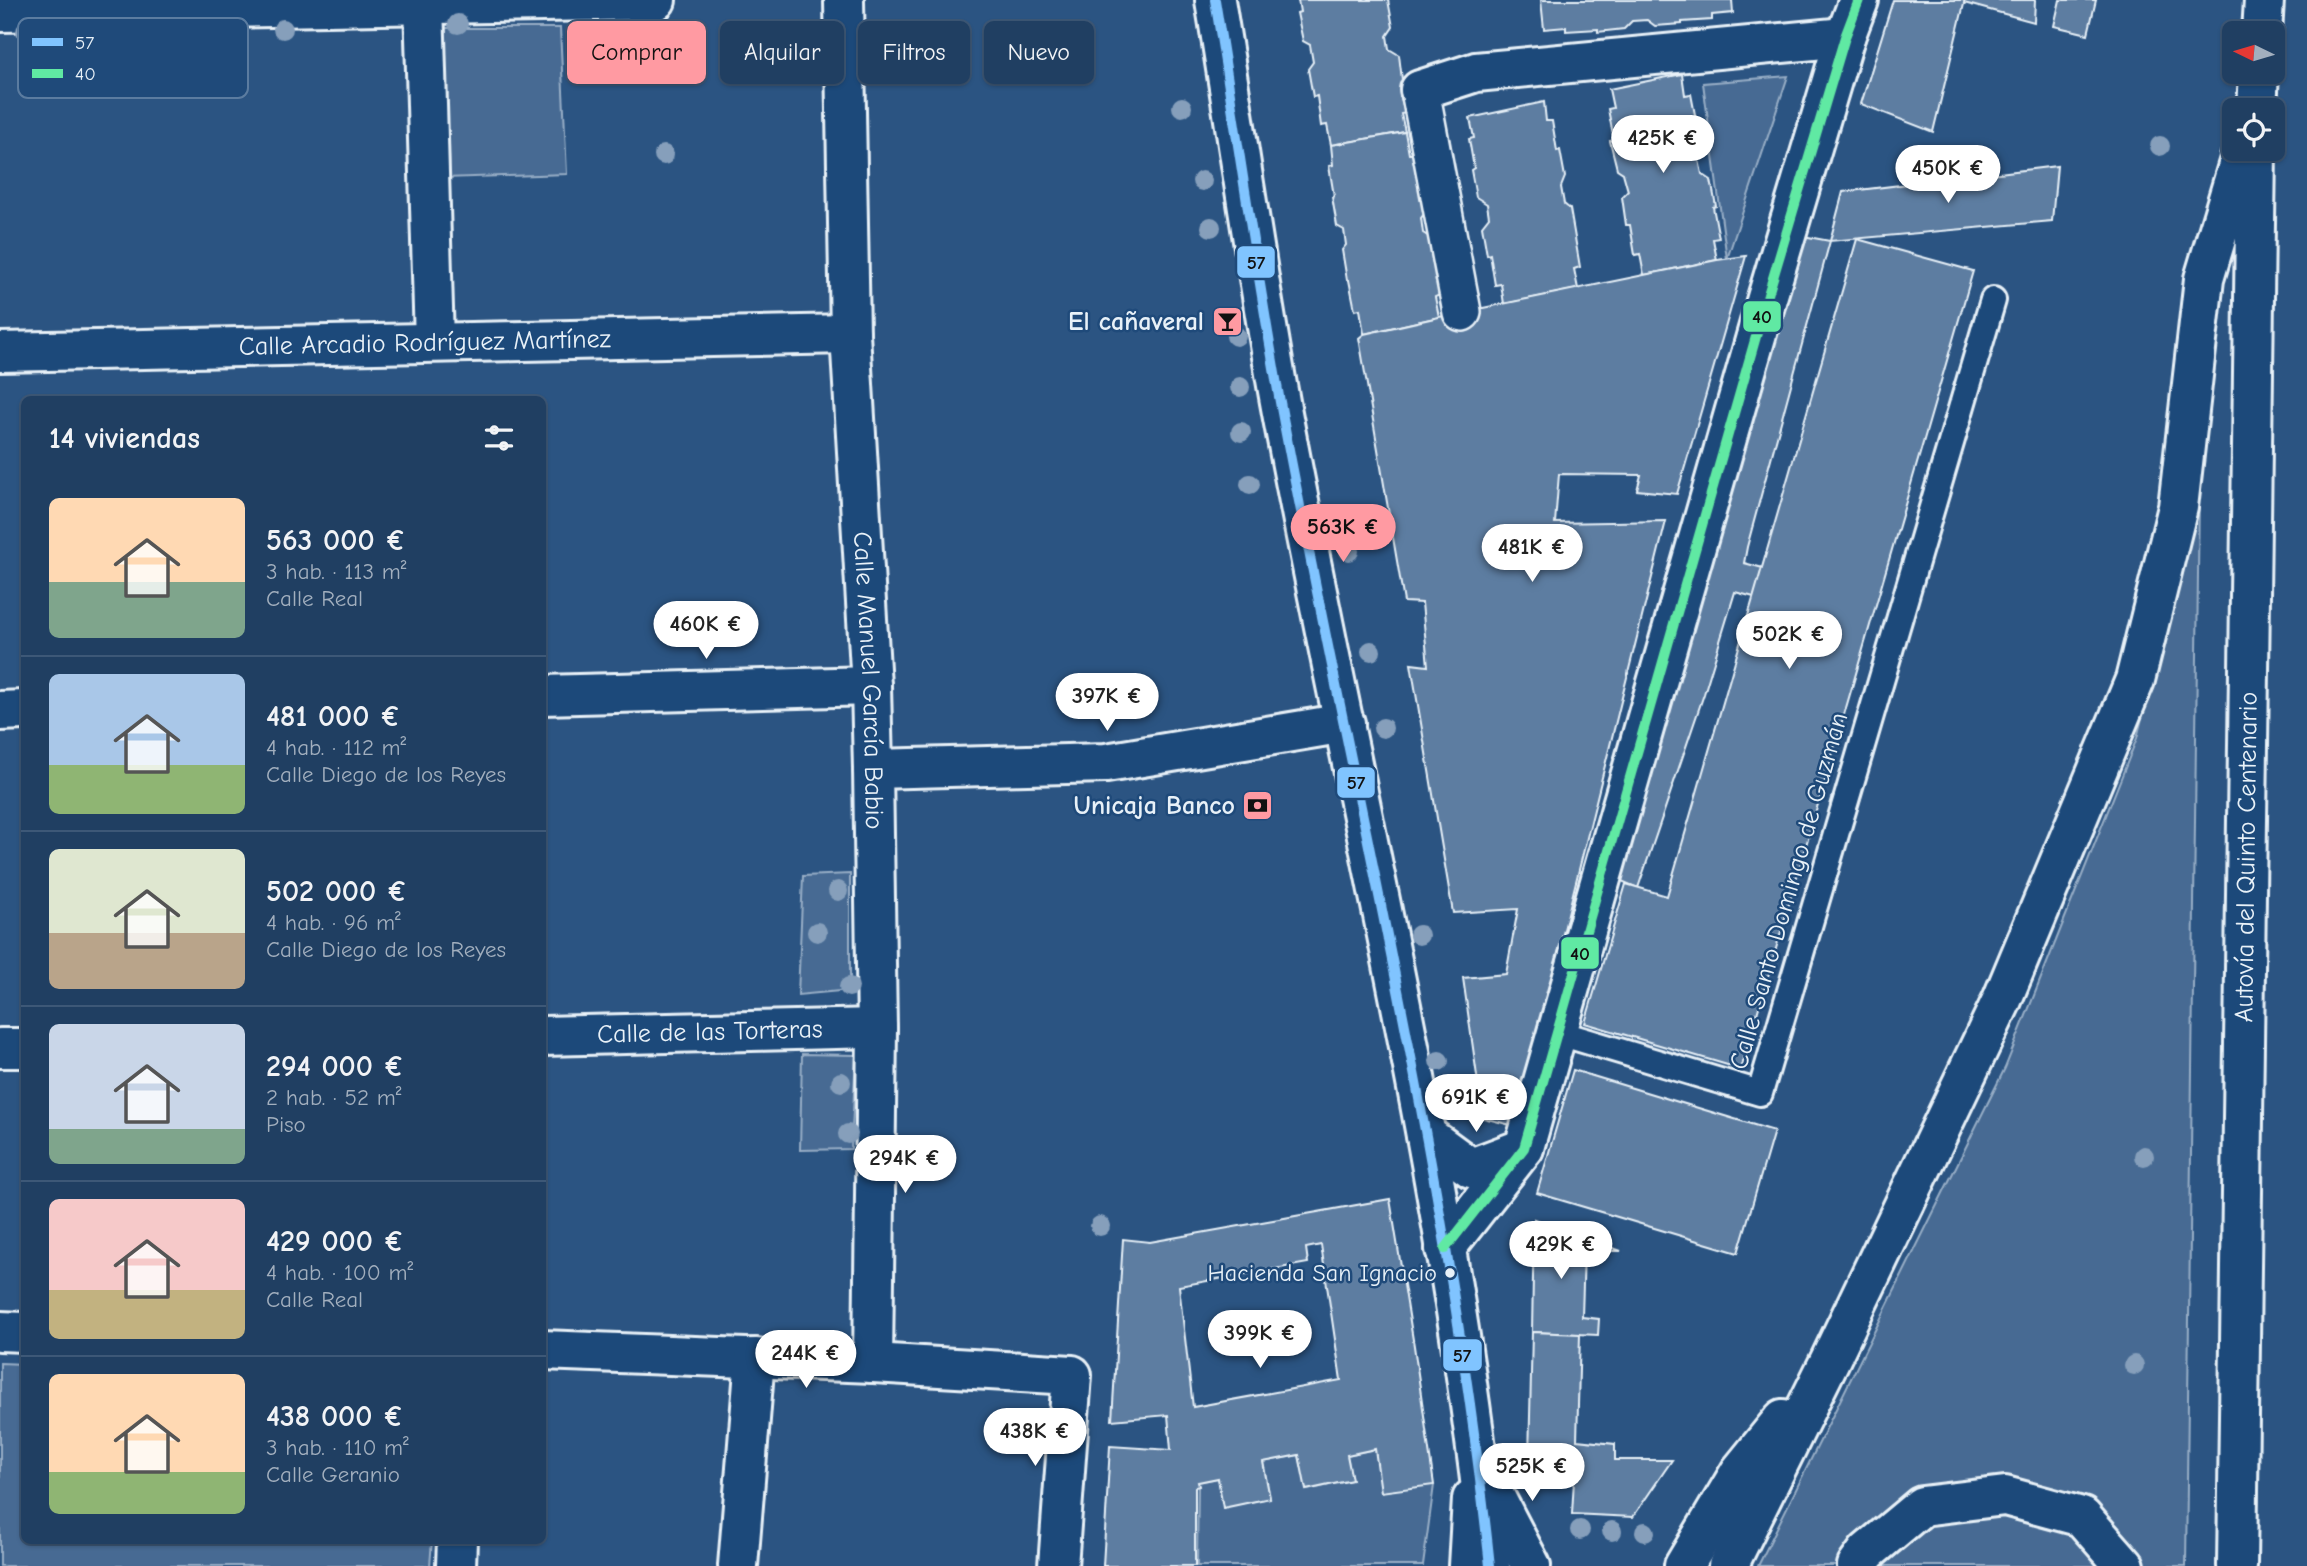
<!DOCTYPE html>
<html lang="es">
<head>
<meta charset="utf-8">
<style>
  body { margin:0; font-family:"Comic Neue",sans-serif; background:#284668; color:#f1f3f6; height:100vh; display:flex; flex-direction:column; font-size:26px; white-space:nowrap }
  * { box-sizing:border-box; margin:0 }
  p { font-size:23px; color:#a2afbe }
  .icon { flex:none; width:38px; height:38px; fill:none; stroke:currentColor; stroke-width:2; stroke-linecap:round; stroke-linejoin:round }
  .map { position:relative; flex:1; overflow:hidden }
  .side { position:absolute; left:21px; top:396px; width:525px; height:1148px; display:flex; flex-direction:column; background:#203f62; border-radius:10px; box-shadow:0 2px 5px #0004,0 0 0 2px #3d5877 }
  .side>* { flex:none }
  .banner { position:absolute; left:567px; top:21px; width:665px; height:63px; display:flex; gap:14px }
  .needle { width:46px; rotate:275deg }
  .controls { position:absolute; left:2222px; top:21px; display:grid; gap:14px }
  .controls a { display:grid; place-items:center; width:63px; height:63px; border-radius:10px; background:#203f62; box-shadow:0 2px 5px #0004,0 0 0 2px #3d5877; font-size:35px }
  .price { position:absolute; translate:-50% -60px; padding:0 16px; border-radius:24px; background:#fff; color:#222; font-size:23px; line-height:46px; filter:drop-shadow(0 2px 4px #0008) }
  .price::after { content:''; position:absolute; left:50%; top:42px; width:21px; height:16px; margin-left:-10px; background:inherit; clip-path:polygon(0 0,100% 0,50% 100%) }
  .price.selected { background:#ff9aa2; color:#111 }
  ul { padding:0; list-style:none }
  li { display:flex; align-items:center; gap:21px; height:175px; padding:0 28px }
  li+li { border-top:2px solid #3d5877 }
  li span { display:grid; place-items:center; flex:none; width:196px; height:140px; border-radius:10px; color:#555 }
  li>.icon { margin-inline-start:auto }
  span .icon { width:84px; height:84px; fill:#fffc; stroke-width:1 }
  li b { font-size:30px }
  h2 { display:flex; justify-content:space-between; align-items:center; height:84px; padding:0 28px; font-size:30px }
  .pill { padding:0 24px; border-radius:10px; background:#203f62; box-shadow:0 2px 5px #0004,0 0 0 2px #3d5877; font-size:24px; line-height:63px }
  .pill.selected { background:#ff9aa2; color:#111 }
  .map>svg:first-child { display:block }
  .green { fill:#476b93; stroke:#98aec6; stroke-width:2 }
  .building { fill:#5d7da1; stroke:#e8f1f8; stroke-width:2; fill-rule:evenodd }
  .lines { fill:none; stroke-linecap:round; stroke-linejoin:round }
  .service-casing { stroke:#e8f1f8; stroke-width:30 }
  .pedestrian-casing { stroke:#e8f1f8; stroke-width:42 }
  .minor-casing { stroke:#e8f1f8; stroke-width:44 }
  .tertiary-casing { stroke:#e8f1f8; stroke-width:44 }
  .secondary-casing { stroke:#e8f1f8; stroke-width:44 }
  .motorway-casing { stroke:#e8f1f8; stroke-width:44 }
  .service { stroke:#1f4a7a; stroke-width:24 }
  .pedestrian { stroke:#1f4a7a; stroke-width:37 }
  .minor { stroke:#1f4a7a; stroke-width:38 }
  .tertiary { stroke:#1f4a7a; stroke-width:38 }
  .secondary { stroke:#1f4a7a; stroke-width:38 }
  .motorway { stroke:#1f4a7a; stroke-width:38 }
  .bus-1-casing { stroke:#1f4a7a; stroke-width:16 }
  .bus-2-casing { stroke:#1f4a7a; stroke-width:16 }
  .bus-1 { stroke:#80c4ff; stroke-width:10 }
  .bus-2 { stroke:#60e9a3; stroke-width:10 }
  .tree { fill:#869fbb }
  .bus-dot { fill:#e8f1f8; stroke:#1f4a7a; stroke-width:2.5 }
  .labels { text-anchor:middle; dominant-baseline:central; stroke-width:5; stroke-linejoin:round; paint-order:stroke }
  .bus-label { font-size:24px; fill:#e8f1f8; stroke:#1f4a7a; text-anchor:end }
  .poi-label { font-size:26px; font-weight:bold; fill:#e8f1f8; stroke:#1f4a7a; text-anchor:end }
  .street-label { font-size:26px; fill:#e8f1f8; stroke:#1f4a7a }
  .key { fill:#1f4a7a; stroke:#5b7ca0; stroke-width:2 }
  .key-label { font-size:19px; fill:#e8f1f8 }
  .line-badge { stroke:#1f4a7a; stroke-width:2.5 }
  .pale-badge-label { font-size:19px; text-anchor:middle; font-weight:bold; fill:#111 }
</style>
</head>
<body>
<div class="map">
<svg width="2307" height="1566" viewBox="0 0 2307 1566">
  <rect width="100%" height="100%" fill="#2b5482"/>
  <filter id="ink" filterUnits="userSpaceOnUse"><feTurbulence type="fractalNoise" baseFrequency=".0143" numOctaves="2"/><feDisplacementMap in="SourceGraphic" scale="14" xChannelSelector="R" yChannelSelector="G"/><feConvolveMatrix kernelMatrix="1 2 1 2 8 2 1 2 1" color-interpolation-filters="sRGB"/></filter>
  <g filter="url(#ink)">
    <g class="green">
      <path d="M442 28H560L567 174 444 178Z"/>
      <path d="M1788 76 1727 259 1703 83Z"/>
      <path d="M2199 491 2186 1566H1758L2005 1068 2137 738Z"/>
      <path d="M850 874V990L798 995 803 876Z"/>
      <path d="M802 1054 856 1055 851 1149 800 1150Z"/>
      <path d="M0 1363 24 1364V1540H432L430 1566H0Z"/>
      <path d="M1375 1449 1434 1485 1423 1566H1197L1198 1482 1218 1478 1224 1507 1270 1498 1263 1462 1299 1455 1307 1490 1352 1480 1347 1455Z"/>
    </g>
    <g class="building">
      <path d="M1298 0H1388L1393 27 1387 36 1389 49 1399 55 1406 113 1401 114 1405 132 1331 145 1327 125 1321 126 1317 96 1313 97 1308 69 1313 62 1310 45 1303 41 1297 13 1300 12Z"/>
      <path d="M1541 0H1732L1733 13 1712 15V20L1682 22V24L1655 26 1647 20 1632 21 1624 29 1598 32V29L1566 31V27L1544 29Z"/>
      <path d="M1893 0H1965L1933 132 1861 104Z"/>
      <path d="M1965 0H2035L2034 22 1964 3Z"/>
      <path d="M2060 0H2096L2088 34 2054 26Z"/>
      <path d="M1682 74 1685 95 1691 94 1697 125 1700 124 1704 150 1699 160 1702 174 1711 180 1716 206 1713 207 1719 238 1713 239 1717 260 1644 275 1640 254 1635 255 1630 225H1626L1622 197 1628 191 1623 173 1617 169 1610 141 1614 140 1608 109 1613 108 1609 89Z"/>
      <path d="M1544 102 1546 121H1552L1557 151 1560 150 1565 177 1561 187 1564 204 1570 209 1580 267 1574 269 1578 289 1504 304 1501 284 1495 285 1490 254 1487 255 1482 226 1489 217 1487 204 1476 197 1471 170 1474 168 1469 139 1474 138 1470 118Z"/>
      <path d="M1405 132 1409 154H1414L1427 210 1421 218 1423 233 1432 239 1437 264 1434 266 1440 295 1435 297 1439 317 1364 334 1360 309 1355 310 1349 280H1347L1342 250 1346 245 1344 230 1337 226 1332 197 1334 196 1329 166 1333 165 1331 145Z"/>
      <path d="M2057 166 2052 221 1830 241 1843 192Z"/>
      <path d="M1803 236 1830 241 1747 547 1744 563 1763 568 1754 597 1735 592 1704 694 1638 888 1612 877Z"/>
      <path d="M1857 239 1973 271 1741 1069 1585 1023 1626 884 1667 896Z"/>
      <path d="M1746 256 1677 494 1637 490 1641 475 1559 474 1555 523 1666 521 1515 1126 1483 1118 1463 978 1506 974 1518 909 1453 913 1411 664 1428 666 1422 603 1404 602 1359 338 1364 334 1439 317 1717 260Z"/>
      <path d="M1573 1070 1774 1131 1738 1253 1537 1193Z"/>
      <path d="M1390 1199 1414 1346 1434 1485 1381 1492 1375 1449 1347 1455 1352 1480 1306 1490 1299 1455 1263 1462 1270 1498 1223 1508 1218 1478 1198 1482 1199 1486 1195 1487V1566H1103L1110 1446 1171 1450 1168 1415 1112 1420 1123 1239 1150 1242ZM1321 1245 1341 1380 1193 1407 1179 1286 1308 1263 1306 1248Z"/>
      <path d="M1534 1219 1621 1251H1584L1582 1317 1599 1319 1598 1335 1532 1332Z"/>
      <path d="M1532 1332 1580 1334 1577 1440 1615 1444V1460H1672L1633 1517 1572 1514 1575 1462 1529 1458Z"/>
    </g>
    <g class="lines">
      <defs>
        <path id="service" d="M1556 1032 1760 1093 1993 300"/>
        <path id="pedestrian" d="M1420 90 1462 312"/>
        <g id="minor">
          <path id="s1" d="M844 0 850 334 871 686 873 769 877 1028 873 1363"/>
          <path d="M424 3 434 342"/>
          <path d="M0 12 656 0"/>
          <path d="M1420 90 1476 72 1845 37"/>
          <path id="s2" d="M0 352 850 334"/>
          <path d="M542 695 871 686"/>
          <path d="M0 711 24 710"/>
          <path d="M873 769 1106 763 1345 723"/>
          <path id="s3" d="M542 1036 877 1028"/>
          <path d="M0 1048H24"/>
          <path d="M1426 1135 1471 1168 1524 1148"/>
          <path d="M1445 1249 1524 1148 1767 298 1845 37 1859 0"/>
          <path d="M0 1331 24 1332"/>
          <path d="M542 1350 873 1363 1072 1375 1058 1566"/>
          <path d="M456 1566 457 1540"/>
          <path d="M738 1566 755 1358"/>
        </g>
        <path id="tertiary" d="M1468 1566 1472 1499"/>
        <g id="secondary">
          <path d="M1215 0C1237 134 1256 269 1280 402 1352 790 1449 1174 1490 1566"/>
          <path d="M1491 1489 1531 1566"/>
        </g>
        <g id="motorway">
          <path d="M2262 33 2264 0"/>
          <path d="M2257 110 2259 72"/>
          <path d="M1684 1566 1740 1472 1783 1419"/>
          <path d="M1728 1566 1830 1360 2002 1000 2135 680 2178 507 2204 279 2243 149"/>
          <path d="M1857 1566 1867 1552 1922 1506 2005 1496 2082 1517 2125 1566"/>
          <path id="s4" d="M2237 1566 2256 149"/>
        </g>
      </defs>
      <use href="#service" class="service-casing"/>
      <use href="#pedestrian" class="pedestrian-casing"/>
      <use href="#minor" class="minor-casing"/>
      <use href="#tertiary" class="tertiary-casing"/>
      <use href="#secondary" class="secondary-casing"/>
      <use href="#motorway" class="motorway-casing"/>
      <use href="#service" class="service"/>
      <use href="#pedestrian" class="pedestrian"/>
      <use href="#minor" class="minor"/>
      <use href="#tertiary" class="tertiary"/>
      <use href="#secondary" class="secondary"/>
      <use href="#motorway" class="motorway"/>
      <defs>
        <path id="bus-1" d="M1215 0C1237 134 1256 269 1280 402 1352 790 1449 1174 1490 1566"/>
        <path id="bus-2" d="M1445 1249 1524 1148 1767 298 1845 37 1859 0"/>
      </defs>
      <use href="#bus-1" class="bus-1-casing"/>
      <use href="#bus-2" class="bus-2-casing"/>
      <use href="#bus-1" class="bus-1"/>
      <use href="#bus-2" class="bus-2"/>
    </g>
    <g class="tree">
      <circle cx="458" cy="24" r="10"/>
      <circle cx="283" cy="29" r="10"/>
      <circle cx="26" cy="31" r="10"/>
      <circle cx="1182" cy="107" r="10"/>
      <circle cx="2160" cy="146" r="10"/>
      <circle cx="664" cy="155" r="10"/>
      <circle cx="1202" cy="181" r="10"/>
      <circle cx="1211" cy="227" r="10"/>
      <circle cx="1236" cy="336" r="10"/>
      <circle cx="1240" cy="387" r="10"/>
      <circle cx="1241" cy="432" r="10"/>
      <circle cx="1250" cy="484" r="10"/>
      <circle cx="1349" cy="551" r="10"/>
      <circle cx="1371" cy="651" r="10"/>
      <circle cx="1383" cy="728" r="10"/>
      <circle cx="838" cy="891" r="10"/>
      <circle cx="817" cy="932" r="10"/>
      <circle cx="1419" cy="935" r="10"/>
      <circle cx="849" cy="987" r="10"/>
      <circle cx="1439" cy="1061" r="10"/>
      <circle cx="841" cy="1082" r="10"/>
      <circle cx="848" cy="1134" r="10"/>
      <circle cx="2144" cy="1156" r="10"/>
      <circle cx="1100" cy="1226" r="10"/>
      <circle cx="2134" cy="1365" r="10"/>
      <circle cx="1580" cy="1530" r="10"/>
      <circle cx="1612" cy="1531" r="10"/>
      <circle cx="1645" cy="1532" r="10"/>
    </g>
  </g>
  <defs>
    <symbol id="bar-square" viewBox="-11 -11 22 22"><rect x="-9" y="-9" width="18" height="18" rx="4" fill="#ff9aa2" stroke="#1f4a7a"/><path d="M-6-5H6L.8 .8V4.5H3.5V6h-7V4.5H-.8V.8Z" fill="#111"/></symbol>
    <symbol id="bank-square" viewBox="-11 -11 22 22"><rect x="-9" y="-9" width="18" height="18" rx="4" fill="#ff9aa2" stroke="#1f4a7a"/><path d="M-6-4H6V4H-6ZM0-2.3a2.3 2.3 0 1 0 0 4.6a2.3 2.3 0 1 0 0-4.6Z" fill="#111"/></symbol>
  </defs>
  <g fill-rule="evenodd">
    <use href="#bar-square" x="1210" y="304" width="35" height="35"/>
    <use href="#bank-square" x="1240" y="788" width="35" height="35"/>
  </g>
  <circle class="bus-dot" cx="1450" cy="1273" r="6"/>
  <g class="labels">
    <g class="bus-label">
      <text x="1437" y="1273">Hacienda San Ignacio</text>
    </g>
    <g class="poi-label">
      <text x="1204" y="322">El cañaveral</text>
      <text x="1235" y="806">Unicaja Banco</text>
    </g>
    <g class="street-label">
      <text stroke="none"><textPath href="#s2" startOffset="425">Calle Arcadio Rodríguez Martínez</textPath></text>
      <text stroke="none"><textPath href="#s1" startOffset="681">Calle Manuel García Babio</textPath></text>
      <text stroke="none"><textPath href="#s4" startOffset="709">Autovía del Quinto Centenario</textPath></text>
      <text transform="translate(1789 891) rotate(-74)">Calle Santo Domingo de Guzmán</text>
      <text stroke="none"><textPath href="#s3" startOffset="168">Calle de las Torteras</textPath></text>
    </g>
  </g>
  <rect x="18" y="18" width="230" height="80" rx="10" class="key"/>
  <rect x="32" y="38" width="31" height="8" fill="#80c4ff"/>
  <rect x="32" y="69" width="31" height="9" fill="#60e9a3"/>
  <g class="key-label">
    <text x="75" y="49">57</text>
    <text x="75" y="80">40</text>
  </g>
  <g class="line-badge">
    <rect x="1236" y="245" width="40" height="34" rx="7" fill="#80c4ff"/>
    <rect x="1742" y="300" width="40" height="33" rx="7" fill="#60e9a3"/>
    <rect x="1336" y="766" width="40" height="33" rx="7" fill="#80c4ff"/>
    <rect x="1560" y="936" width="40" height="34" rx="7" fill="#60e9a3"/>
    <rect x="1442" y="1338" width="41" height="34" rx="7" fill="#80c4ff"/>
  </g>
  <g class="pale-badge-label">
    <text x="1256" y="269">57</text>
    <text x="1762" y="323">40</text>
    <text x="1356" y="789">57</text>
    <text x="1580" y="960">40</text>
    <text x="1462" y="1362">57</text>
  </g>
</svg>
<div class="controls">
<a><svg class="needle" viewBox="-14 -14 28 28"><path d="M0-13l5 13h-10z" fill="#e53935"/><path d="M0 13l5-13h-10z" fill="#a2afbe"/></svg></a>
<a><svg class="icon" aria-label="locate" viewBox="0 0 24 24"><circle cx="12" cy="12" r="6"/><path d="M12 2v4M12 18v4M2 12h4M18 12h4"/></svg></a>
</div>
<b class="price" style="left:1663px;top:175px">425K €</b>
<b class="price" style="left:1948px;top:205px">450K €</b>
<b class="price selected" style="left:1343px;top:564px">563K €</b>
<b class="price" style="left:1532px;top:584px">481K €</b>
<b class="price" style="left:706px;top:661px">460K €</b>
<b class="price" style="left:1789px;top:671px">502K €</b>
<b class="price" style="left:1107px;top:733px">397K €</b>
<b class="price" style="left:1476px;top:1134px">691K €</b>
<b class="price" style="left:905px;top:1195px">294K €</b>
<b class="price" style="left:1561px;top:1281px">429K €</b>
<b class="price" style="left:1260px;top:1370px">399K €</b>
<b class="price" style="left:806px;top:1390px">244K €</b>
<b class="price" style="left:1035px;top:1468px">438K €</b>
<b class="price" style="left:1532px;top:1503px">525K €</b>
<div class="banner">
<a class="pill selected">Comprar</a>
<a class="pill">Alquilar</a>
<a class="pill">Filtros</a>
<a class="pill">Nuevo</a>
</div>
<section class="side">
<h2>14 viviendas<svg class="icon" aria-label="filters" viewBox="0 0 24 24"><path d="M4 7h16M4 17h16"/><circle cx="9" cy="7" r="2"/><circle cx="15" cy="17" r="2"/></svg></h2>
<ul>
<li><span style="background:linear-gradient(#ffd9b3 60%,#7fa58c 0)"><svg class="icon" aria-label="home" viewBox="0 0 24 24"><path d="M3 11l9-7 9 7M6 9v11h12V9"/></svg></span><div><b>563 000 €</b><p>3 hab. · 113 m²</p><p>Calle Real</p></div></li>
<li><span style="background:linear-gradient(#a9c7e8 65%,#8fb573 0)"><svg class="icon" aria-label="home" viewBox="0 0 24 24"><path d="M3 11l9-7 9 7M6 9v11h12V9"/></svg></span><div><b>481 000 €</b><p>4 hab. · 112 m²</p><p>Calle Diego de los Reyes</p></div></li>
<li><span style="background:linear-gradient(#dfe7d0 60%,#b9a48a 0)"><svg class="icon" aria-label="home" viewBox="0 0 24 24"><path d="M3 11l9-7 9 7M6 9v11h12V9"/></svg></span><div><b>502 000 €</b><p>4 hab. · 96 m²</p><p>Calle Diego de los Reyes</p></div></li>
<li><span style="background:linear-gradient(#c9d6e8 75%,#7fa58c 0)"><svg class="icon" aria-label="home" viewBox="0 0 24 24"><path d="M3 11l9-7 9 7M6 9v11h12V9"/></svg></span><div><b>294 000 €</b><p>2 hab. · 52 m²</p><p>Piso</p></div></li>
<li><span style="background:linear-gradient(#f6c9c9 65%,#c2b280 0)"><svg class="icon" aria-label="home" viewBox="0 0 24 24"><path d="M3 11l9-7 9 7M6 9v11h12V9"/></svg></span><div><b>429 000 €</b><p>4 hab. · 100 m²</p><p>Calle Real</p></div></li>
<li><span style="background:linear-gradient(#ffd9b3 70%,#8fb573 0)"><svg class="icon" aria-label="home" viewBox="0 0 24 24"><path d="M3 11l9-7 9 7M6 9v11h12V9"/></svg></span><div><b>438 000 €</b><p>3 hab. · 110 m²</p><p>Calle Geranio</p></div></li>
</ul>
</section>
</div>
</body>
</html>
